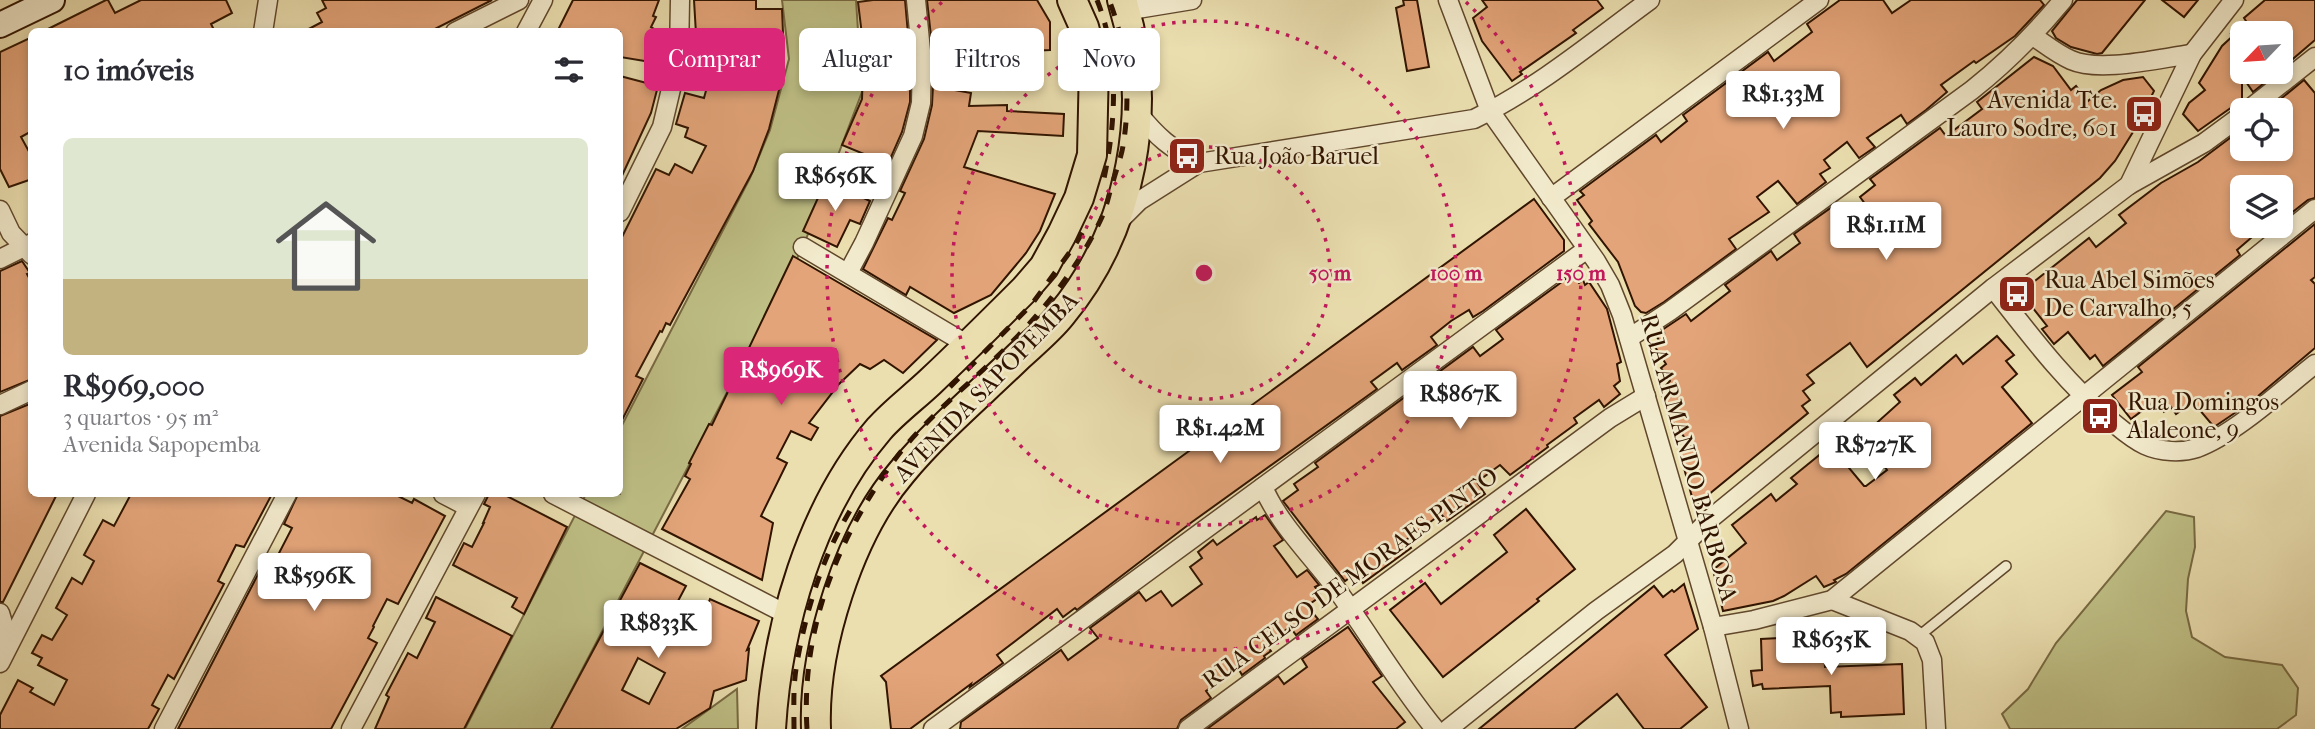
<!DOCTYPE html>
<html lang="pt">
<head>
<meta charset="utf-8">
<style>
  body { margin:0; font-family:"IM FELL French Canon",serif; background:#f7f7f7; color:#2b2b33; height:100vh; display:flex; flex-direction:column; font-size:26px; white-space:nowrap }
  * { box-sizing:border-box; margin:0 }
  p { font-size:23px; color:#7c7c81 }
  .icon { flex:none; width:38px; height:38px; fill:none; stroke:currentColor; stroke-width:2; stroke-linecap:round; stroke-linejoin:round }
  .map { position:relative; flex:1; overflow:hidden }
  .drawer { position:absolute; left:28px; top:28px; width:595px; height:469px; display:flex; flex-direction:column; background:#fff; border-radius:10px; box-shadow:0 4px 10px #0003 }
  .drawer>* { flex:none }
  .banner { position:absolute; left:644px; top:28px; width:665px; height:63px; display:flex; gap:14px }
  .needle { width:46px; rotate:245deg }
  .fabs { position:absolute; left:2230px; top:21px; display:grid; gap:14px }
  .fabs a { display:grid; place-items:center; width:63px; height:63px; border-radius:10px; background:#fff; box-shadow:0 4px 10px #0003; font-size:35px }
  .price { position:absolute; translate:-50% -60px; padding:0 16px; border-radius:7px; background:#fff; color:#222; font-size:23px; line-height:46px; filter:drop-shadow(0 2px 4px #0008) }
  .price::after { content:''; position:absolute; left:50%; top:42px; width:21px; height:16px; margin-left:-10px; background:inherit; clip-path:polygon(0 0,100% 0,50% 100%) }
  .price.selected { background:#db2777; color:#fff }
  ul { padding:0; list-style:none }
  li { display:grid; align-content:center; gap:14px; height:371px; padding:0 35px }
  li+li { border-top:2px solid #e1e1e2 }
  li span { display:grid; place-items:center; height:217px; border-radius:10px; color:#555 }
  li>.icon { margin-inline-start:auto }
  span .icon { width:126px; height:126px; fill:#fffc; stroke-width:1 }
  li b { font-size:30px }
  h2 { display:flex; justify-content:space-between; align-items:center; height:84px; padding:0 35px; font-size:30px }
  .tag { padding:0 24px; border-radius:10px; background:#fff; box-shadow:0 4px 10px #0003; font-size:24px; line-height:63px }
  .tag.selected { background:#db2777; color:#fff }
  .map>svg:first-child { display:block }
  .green { fill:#bfc086; stroke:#786a43; stroke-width:2 }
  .building { fill:#e3a479; stroke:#311400; stroke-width:2; fill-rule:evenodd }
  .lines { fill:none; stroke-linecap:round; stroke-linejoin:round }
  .lane-casing { stroke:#60472c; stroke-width:12 }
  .street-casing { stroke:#60472c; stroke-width:21 }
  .secondary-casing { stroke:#311400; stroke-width:28 }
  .primary-casing { stroke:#311400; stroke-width:32 }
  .lane { stroke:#f2eacc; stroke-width:9 }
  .street { stroke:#f2eacc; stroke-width:18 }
  .secondary { stroke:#f2eacc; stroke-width:24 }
  .primary { stroke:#ebdfb0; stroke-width:28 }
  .rail { stroke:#311400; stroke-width:5; stroke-dasharray:12 12; stroke-linecap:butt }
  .ring { fill:none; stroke:#c2185b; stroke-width:3.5; stroke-dasharray:3.5 7 }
  .labels { text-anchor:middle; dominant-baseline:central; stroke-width:5; stroke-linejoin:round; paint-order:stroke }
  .poi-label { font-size:24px; fill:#311400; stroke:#f2eacc; text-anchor:start }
  .street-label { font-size:24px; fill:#311400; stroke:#f2eacc }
  .centre { fill:#c2185b; stroke:#f2eacc; stroke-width:3.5 }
  .ring-label { font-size:21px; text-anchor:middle; font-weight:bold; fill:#c2185b; stroke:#f2eacc; stroke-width:5; stroke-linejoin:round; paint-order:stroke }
</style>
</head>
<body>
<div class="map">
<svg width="2315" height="729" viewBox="0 0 2315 729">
  <rect width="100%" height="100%" fill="#ebdfb0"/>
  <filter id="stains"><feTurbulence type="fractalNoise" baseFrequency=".00286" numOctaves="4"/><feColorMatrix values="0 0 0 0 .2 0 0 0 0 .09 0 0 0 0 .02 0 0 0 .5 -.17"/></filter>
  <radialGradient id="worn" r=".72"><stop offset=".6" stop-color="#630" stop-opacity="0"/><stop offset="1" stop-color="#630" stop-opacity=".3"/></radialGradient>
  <g class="green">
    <path d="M782 0H856L862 92 803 247 551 729H465L586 494H620V429L750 178 770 130 789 59Z"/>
    <path d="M2166 511 2194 517 2195 547 2188 579 2186 611 2192 637 2225 657 2282 665 2298 688 2296 715 2277 729H2010L2002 714 2028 689 2056 643Z"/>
    <path d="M737 689 738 729H682Z"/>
  </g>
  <g class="building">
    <path d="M106 0H108L115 13 141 0H226L232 13 211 24 215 32H42Z"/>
    <path d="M322 0H492L429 32H303L322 22 317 13 326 8Z"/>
    <path d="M573 0H659L653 16 656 17 651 27 666 36 663 64 620 57V32H557Z"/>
    <path d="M694 0H756V9H782L784 57 780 86 769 129 753 171 670 325 666 323 662 332 660 331 636 376 643 379 620 424V241L656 169 669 175 675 164 692 173 706 146 685 137 688 128 676 124 685 93 704 98 711 72H707L710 58 693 55 696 34Z"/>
    <path d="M873 0H905L908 34 900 36 901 45H899L902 76H910V102L902 132 888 164 842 145 862 99 863 68H866L858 2Z"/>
    <path d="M927 0H1037L1050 22V50L941 55 940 35 931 36Z"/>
    <path d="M1403 0H1417L1429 67 1407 71 1396 8 1404 5Z"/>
    <path d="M1482 0H1597L1603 8 1573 30 1576 33 1520 72 1522 74 1512 81 1482 41 1473 18 1487 7Z"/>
    <path d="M1840 0H1883L1892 13 1911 0H2040L2044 5 2015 36 1976 63 1974 61 1941 85 1947 92 1926 110 1907 124 1901 115 1867 138 1875 147 1859 158 1847 142 1824 160 1830 168 1820 174 1826 182 1797 204 1778 181 1757 197 1769 212 1729 239 1736 249 1664 302 1646 313 1641 312 1635 306 1618 262 1589 224 1592 221 1577 200 1584 195 1580 191 1656 135 1661 142 1687 121 1683 115 1768 52 1774 61 1812 32 1807 24Z"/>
    <path d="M2077 0H2145L2102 53 2097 54 2071 47 2056 38 2052 31Z"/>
    <path d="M2162 0H2198L2184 17Z"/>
    <path d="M2265 0H2315V40L2280 70V33H2242V72H2278L2253 92 2242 76V100L2198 131 2183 114 2189 103 2205 90 2199 83 2222 46 2236 33H2232L2246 21 2244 18Z"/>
    <path d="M32 37V131L21 137 32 157V179L9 187 0 169V52Z"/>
    <path d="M2034 57 2053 66 2071 90 2076 86 2088 101 2101 90 2123 80 2143 77 2154 91 2138 124 2115 161 2100 178 1867 367 1850 343 1807 375 1814 383 1803 391 1810 400 1802 406 1808 413 1697 504 1692 497 1679 450 1691 446 1672 421 1670 422 1661 391 1670 381 1661 368 1666 364 1655 347 1661 343 1657 337 1664 333 1662 330 1686 314 1691 321 1730 291 1725 285 1771 251 1777 260 1800 243 1794 234 1832 207 1859 243 1882 227 1860 197 1875 185 1870 179 1940 128 1946 136 1982 109 1977 102Z"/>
    <path d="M620 76 658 86 651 113 620 180Z"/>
    <path d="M2304 80 2315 93V198L2308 200 2280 222V187H2242V226H2276L2264 236 2259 231 2237 250 2240 255 2103 366 2095 355 2090 359 2068 332 2054 344 2042 329 2047 326 2029 303 2023 307 2018 302 2021 292 2089 238 2096 247 2126 223 2119 215 2161 183 2198 162 2242 129V149H2280V110H2267Z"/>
    <path d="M933 86 971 93 969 106 1007 105V111L1064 114 1063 136 978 131 964 167 1055 194 1040 231 1026 253 991 295 954 313 910 287 906 295 863 269 888 218 892 220 905 193 900 191 924 139 932 105Z"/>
    <path d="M826 180 870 201 860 224 850 220 837 247 803 231Z"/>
    <path d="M1534 199 1564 240V251L1483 311 1473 317 1469 310 1451 321 1431 337 1437 345 1402 370 1397 363 1371 382 1377 389 1192 522 1077 610 1075 608 1063 617 1057 609 997 655 1003 663 970 687 971 684 910 729H891L886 682 881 676Z"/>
    <path d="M2315 224V277L2311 280 2315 284V348L2251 402 2214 427 2193 402 2176 414 2171 407 2164 412 2155 401 2131 419 2112 395 2142 372 2138 367Z"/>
    <path d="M793 256 937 340 903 373 884 360 870 369 860 364 839 384 809 423 818 428 811 440 791 431 777 458 787 463 761 516 773 523 762 580 662 529 690 479 685 476 691 464 689 463 709 424 712 425Z"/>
    <path d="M22 261 30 273 27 274 32 283V379L0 392V271Z"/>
    <path d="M1570 276 1574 277 1579 283 1583 280 1585 285 1589 282 1607 309 1621 362 1617 364 1620 381 1614 386 1620 394 1604 407 1599 400 1574 418 1577 423 1547 445 1548 447 1510 475 1500 465 1477 482 1485 494 1447 521 1441 514 1406 540 1411 548 1363 583 1356 573 1345 581 1283 501 1298 490 1294 484 1318 467 1315 463 1473 347 1480 356 1503 339 1496 330Z"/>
    <path d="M1997 336 2014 355 2006 361 2017 374 2002 387 2032 423 1846 574 1834 580 1836 582 1824 587 1816 576 1784 596 1773 601 1723 611 1713 570 1746 543 1732 525 1771 494 1776 501 1797 484 1791 478 1828 448 1837 459 1840 457 1864 486H1866L1887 470 1861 437 1900 402 1894 395 1915 378 1921 385 1956 355 1963 364Z"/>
    <path d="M32 403V494H57L3 602H0V416Z"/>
    <path d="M131 494H272L244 547 236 545 218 581 224 584 174 679 168 675 152 705 159 709 148 729H0V715L18 680 33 688 30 692 54 705 67 680 38 665 42 658 32 653 42 635 52 640 67 615 56 608 72 578 82 584 94 561 84 555 103 520 114 526Z"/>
    <path d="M298 494H394L412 503 414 499 445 516 398 604 387 599 373 626 374 627 368 638 377 643 331 729H178L268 555 276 559 292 528 284 524Z"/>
    <path d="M489 494H503L567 527 524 614 512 607 517 598 453 565 464 543 472 547 484 523H483L490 507 484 504Z"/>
    <path d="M1526 509 1575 569 1537 599 1539 601 1443 677 1390 610 1425 583 1441 604 1507 552 1494 535Z"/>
    <path d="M1265 515 1283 540 1274 546 1297 577 1307 570 1319 585 1315 587 1321 596 1307 606 1318 619 1296 635 1290 627 1266 645 1271 651 1264 656 1265 658 1242 675 1238 668 1206 691 1211 698 1181 720 1177 729H960L961 722 1061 650 1068 660 1098 638 1090 628 1139 592 1146 601 1161 591 1172 606 1202 584 1190 567 1202 558 1198 552 1213 540 1217 545 1256 517 1257 520Z"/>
    <path d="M640 563 686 586 678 601 705 612 710 599 759 621 747 650 749 649 746 680 714 691 710 708 676 729H551ZM638 658 665 673 649 704 622 690Z"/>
    <path d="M1684 584 1698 629 1665 655 1707 707 1680 729H1644L1617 694 1574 729H1479L1654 586 1663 597 1672 590 1674 592Z"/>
    <path d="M436 597 512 636 464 729H375L389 697 386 695 408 653 417 658 435 622 426 618Z"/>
    <path d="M1348 627 1382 676 1373 682 1405 722 1396 729H1207L1278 676 1284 684 1307 667 1302 659Z"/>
    <path d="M1823 636 1825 667 1902 664 1904 714 1841 717V712L1831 713 1830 686 1763 689 1762 684 1753 686 1751 671 1762 670 1761 639Z"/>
  </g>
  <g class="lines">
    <defs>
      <path id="lane" d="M1919 636 2006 566"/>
      <g id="street">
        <path d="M1448 0 1490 111 1596 261 1610 285 1622 315 1713 627 1739 729"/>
        <path d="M1125 11 1192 0"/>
        <path d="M263 32 268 0"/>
        <path d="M455 32 519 0"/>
        <path d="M526 32 543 0"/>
        <path d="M2033 36C2045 44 2057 54 2071 60 2100 73 2160 58 2192 54"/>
        <path d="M2248 110 2315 57"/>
        <path d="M1137 112C1158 138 1170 148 1199 163"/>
        <path d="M2129 185 2204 143 2242 115"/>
        <path d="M1551 198 1819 0"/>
        <path d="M0 210 11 233 32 255"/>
        <path d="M620 212 662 127 679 55 680 0"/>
        <path d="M1118 222 1139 201 1199 163 1474 119C1538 88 1594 41 1650 0"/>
        <path d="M803 247 968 345"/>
        <path d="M0 259 32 243"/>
        <path d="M848 273 864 243 913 136 921 103 922 61 916 0"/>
        <path d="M1993 288C2030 335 2065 382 2110 420 2121 429 2132 439 2145 445 2160 452 2182 453 2197 448 2235 434 2282 390 2315 364"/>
        <path d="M1629 338 1670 311 1972 90C2006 63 2035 34 2063 0"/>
        <path d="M0 405 32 390"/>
        <path d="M1263 487C1279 524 1311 555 1335 587 1369 634 1398 684 1435 729"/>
        <path d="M443 494 468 507"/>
        <path d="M553 494 788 615"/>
        <path d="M1832 600 1910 631 1925 642 1932 660 1936 729"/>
        <path d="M0 613 9 644"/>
        <path d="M1713 627 1754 620 1832 600 2315 209"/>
        <path d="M0 663 86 494"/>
        <path d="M164 729 287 494"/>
        <path d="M351 729 476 494"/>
        <path d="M933 729 1587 249"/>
        <path d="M1188 729 1610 418 1646 396"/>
        <path d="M1448 729 1596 611 1675 554 1710 519 1993 288 2129 185 2192 54 2234 0"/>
      </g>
      <path id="secondary" d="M0 25 52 0"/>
      <g id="primary">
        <path d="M771 729C777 627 811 508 879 429 894 412 913 398 930 382 962 352 993 321 1025 289L1044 267 1062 234 1079 198 1092 155 1094 64 1084 27 1072 0"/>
        <path d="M816 729C813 648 849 534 902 472 937 430 980 394 1019 356 1033 343 1049 330 1061 315 1132 230 1155 106 1122 0"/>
      </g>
    </defs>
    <use href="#lane" class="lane-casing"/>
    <use href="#street" class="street-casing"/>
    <use href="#secondary" class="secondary-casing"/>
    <use href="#primary" class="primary-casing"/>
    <use href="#lane" class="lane"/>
    <use href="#street" class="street"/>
    <use href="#secondary" class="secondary"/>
    <use href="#primary" class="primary"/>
    <g class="rail">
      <path d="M1097 0C1120 57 1116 124 1103 183"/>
      <path d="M950 387 1032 304 1075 245 1087 225"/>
      <path d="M794 729C794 709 793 688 796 669 805 613 822 557 851 509"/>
      <path d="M807 729C801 631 836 541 893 462 925 418 970 384 1009 345 1046 308 1080 265 1102 217 1107 206 1109 193 1113 182 1116 170 1121 158 1123 146 1131 99 1127 44 1109 0"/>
    </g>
  </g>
  <g class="ring">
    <circle cx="1204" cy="273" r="126"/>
    <circle cx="1204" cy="273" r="252"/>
    <path d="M1466 2A377 377 0 1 1 942 2"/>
  </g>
  <defs>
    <symbol id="bus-square" viewBox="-11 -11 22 22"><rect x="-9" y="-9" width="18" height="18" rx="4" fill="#8f2418" stroke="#f2eacc"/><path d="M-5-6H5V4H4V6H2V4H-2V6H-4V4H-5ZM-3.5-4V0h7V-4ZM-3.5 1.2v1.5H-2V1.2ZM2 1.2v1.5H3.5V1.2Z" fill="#fff"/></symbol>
  </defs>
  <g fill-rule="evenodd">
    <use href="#bus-square" x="2122" y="92" width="44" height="44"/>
    <use href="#bus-square" x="1165" y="134" width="44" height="44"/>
    <use href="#bus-square" x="1995" y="272" width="44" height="44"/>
    <use href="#bus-square" x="2078" y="394" width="44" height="44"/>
  </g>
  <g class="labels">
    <g class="poi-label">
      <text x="2117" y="100" text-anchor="end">Avenida Tte.<tspan x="2117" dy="28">Lauro Sodre, 601</tspan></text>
      <text x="1214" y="156">Rua João Baruel</text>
      <text x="2044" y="280">Rua Abel Simões<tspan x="2044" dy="28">De Carvalho, 5</tspan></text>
      <text x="2127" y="402">Rua Domingos<tspan x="2127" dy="28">Alaleone, 9</tspan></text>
    </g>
    <g class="street-label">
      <text transform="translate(986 387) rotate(-46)">AVENIDA SAPOPEMBA</text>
      <text transform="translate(1689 458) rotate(74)">RUA ARMANDO BARBOSA</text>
      <text transform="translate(1350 578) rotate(-36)">RUA CELSO DE MORAES PINTO</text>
    </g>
  </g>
  <circle cx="1204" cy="273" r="10" class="centre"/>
  <g class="ring-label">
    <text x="1330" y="280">50 m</text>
    <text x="1456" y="280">100 m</text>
    <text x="1581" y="280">150 m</text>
  </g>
  <rect width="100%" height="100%" filter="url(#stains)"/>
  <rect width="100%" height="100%" fill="url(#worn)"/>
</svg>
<div class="fabs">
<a><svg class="needle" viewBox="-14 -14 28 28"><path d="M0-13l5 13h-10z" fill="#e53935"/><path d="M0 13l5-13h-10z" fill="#7c7c81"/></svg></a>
<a><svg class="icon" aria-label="locate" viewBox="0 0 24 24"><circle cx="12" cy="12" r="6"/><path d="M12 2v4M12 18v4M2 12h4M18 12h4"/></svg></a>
<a><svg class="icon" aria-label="layers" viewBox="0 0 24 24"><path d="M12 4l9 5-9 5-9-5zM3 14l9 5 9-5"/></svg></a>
</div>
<b class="price" style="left:1783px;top:131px">R$1.33M</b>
<b class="price" style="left:835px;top:213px">R$656K</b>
<b class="price" style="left:1886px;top:262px">R$1.11M</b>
<b class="price selected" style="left:781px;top:407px">R$969K</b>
<b class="price" style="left:1460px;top:431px">R$867K</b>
<b class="price" style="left:1220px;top:465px">R$1.42M</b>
<b class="price" style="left:1875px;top:482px">R$727K</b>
<b class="price" style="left:314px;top:613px">R$596K</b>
<b class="price" style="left:658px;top:660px">R$833K</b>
<b class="price" style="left:1831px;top:677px">R$635K</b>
<div class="banner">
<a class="tag selected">Comprar</a>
<a class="tag">Alugar</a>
<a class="tag">Filtros</a>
<a class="tag">Novo</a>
</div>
<section class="drawer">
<h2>10 imóveis<svg class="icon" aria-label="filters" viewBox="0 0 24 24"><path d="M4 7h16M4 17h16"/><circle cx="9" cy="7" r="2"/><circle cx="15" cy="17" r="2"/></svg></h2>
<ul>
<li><span style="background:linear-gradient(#dfe7d0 65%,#c2b280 0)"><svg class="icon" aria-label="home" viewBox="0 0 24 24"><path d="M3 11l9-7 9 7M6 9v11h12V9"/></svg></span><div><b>R$969,000</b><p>3 quartos · 95 m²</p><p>Avenida Sapopemba</p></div></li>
</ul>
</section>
</div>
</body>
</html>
